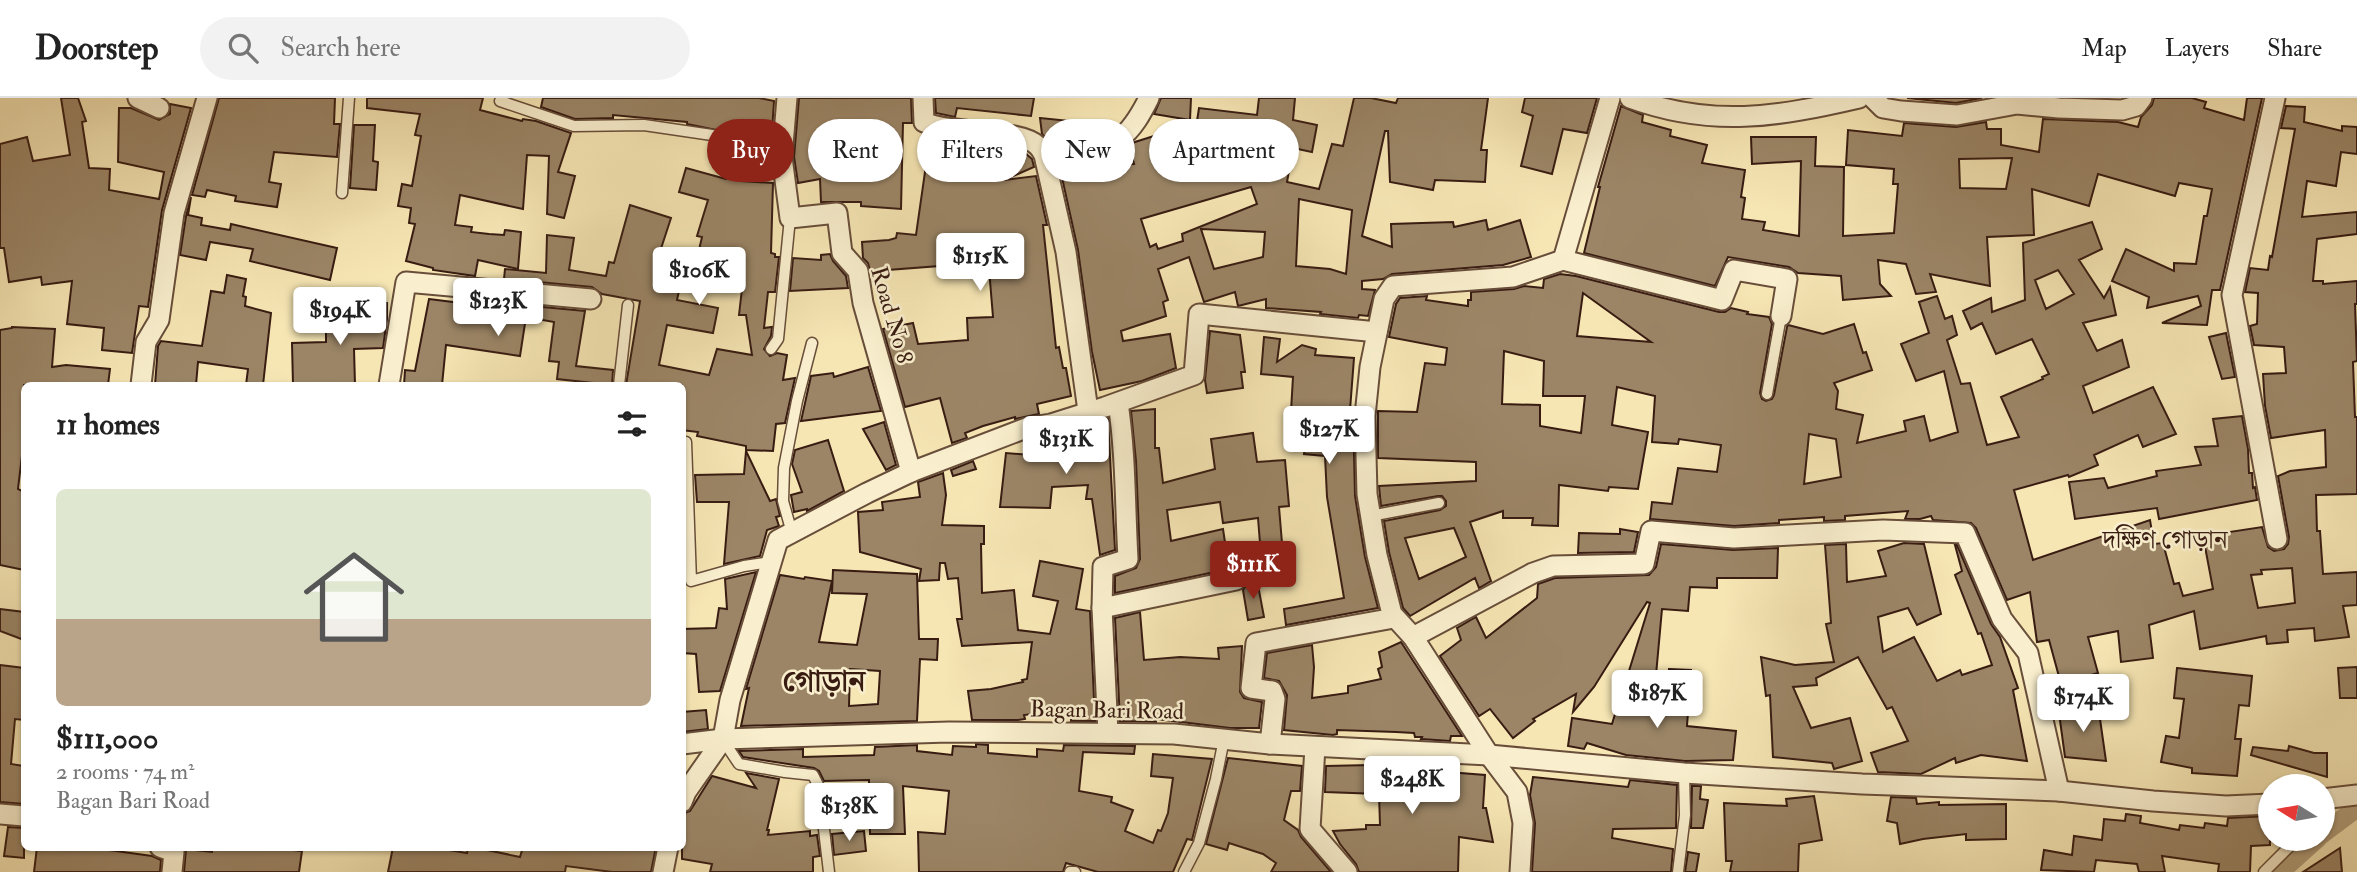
<!DOCTYPE html>
<html lang="en">
<head>
<meta charset="utf-8">
<style>
  body { margin:0; font-family:"IM FELL Double Pica","Noto Serif Bengali",serif; background:#f2f2f2; color:#222; height:100vh; display:flex; flex-direction:column; font-size:26px; white-space:nowrap }
  * { box-sizing:border-box; margin:0 }
  p { font-size:23px; color:#767676 }
  .icon { flex:none; width:38px; height:38px; fill:none; stroke:currentColor; stroke-width:2; stroke-linecap:round; stroke-linejoin:round }
  .map { position:relative; flex:1; overflow:hidden }
  .side { position:absolute; left:21px; top:284px; width:665px; height:469px; display:flex; flex-direction:column; background:#fff; border-radius:10px; box-shadow:0 2px 5px #0004 }
  .side>* { flex:none }
  .guide { position:absolute; left:707px; top:21px; width:665px; height:63px; display:flex; gap:14px }
  .needle { width:46px; rotate:281deg }
  .tools { position:absolute; left:2258px; top:676px; display:grid; gap:14px }
  .tools a { display:grid; place-items:center; width:77px; height:77px; border-radius:50%; background:#fff; box-shadow:0 2px 5px #0004; font-size:35px }
  .price { position:absolute; translate:-50% -60px; padding:0 16px; border-radius:7px; background:#fff; color:#222; font-size:23px; line-height:46px; filter:drop-shadow(0 2px 4px #0008) }
  .price::after { content:''; position:absolute; left:50%; top:42px; width:21px; height:16px; margin-left:-10px; background:inherit; clip-path:polygon(0 0,100% 0,50% 100%) }
  .price.on { background:#8f2418; color:#fff }
  ul { padding:0; list-style:none }
  li { display:grid; align-content:center; gap:14px; height:371px; padding:0 35px }
  li+li { border-top:2px solid #e0e0e0 }
  li span { display:grid; place-items:center; height:217px; border-radius:10px; color:#555 }
  li>.icon { margin-inline-start:auto }
  span .icon { width:126px; height:126px; fill:#fffc; stroke-width:1 }
  li b { font-size:30px }
  h2 { display:flex; justify-content:space-between; align-items:center; height:84px; padding:0 35px; font-size:30px }
  .tag { padding:0 24px; border-radius:32px; background:#fff; box-shadow:0 2px 5px #0004; font-size:24px; line-height:63px }
  .tag.on { background:#8f2418; color:#fff }
  header { display:flex; align-items:center; gap:42px; box-sizing:border-box; height:98px; padding:0 35px; background:#fff; border-bottom:2px solid #e0e0e0 }
  header strong { font-size:33px }
  nav { display:flex; gap:38px; margin-inline-start:auto; font-size:24px }
  .search { width:490px; height:63px; background:#f2f2f2; display:flex; align-items:center; gap:18px; box-sizing:border-box; padding:0 24px; border-radius:38px; color:#767676; font-size:26px }
  .map>svg:first-child { display:block }
  .lines { fill:none; stroke-linecap:round; stroke-linejoin:round }
  .canal { stroke:#b5a17d; stroke-width:19 }
  .building { fill:#9b8566; stroke:#381c12; stroke-width:2; fill-rule:evenodd }
  .service-casing { stroke:#684e3a; stroke-width:13 }
  .minor-casing { stroke:#684e3a; stroke-width:23 }
  .service { stroke:#f9efce; stroke-width:10 }
  .minor { stroke:#f9efce; stroke-width:19 }
  .labels { text-anchor:middle; dominant-baseline:central; stroke-width:5; stroke-linejoin:round; paint-order:stroke }
  .street-label { font-size:23px; fill:#381c12; stroke:#f9efce }
  .quarter-label { font-size:26px; fill:#381c12; stroke:#f9efce }
  .district-label { font-size:30px; font-weight:bold; fill:#381c12; stroke:#f9efce }
</style>
</head>
<body>
<header>
<strong>Doorstep</strong>
<div class="search"><svg class="icon" aria-label="search" viewBox="0 0 24 24"><circle cx="10" cy="10" r="6"/><path d="M15 15l6 6"/></svg>Search here</div>
<nav><a>Map</a><a>Layers</a><a>Share</a></nav>
</header>
<div class="map">
<svg width="2357" height="774" viewBox="0 0 2357 774">
  <rect width="100%" height="100%" fill="#f6e6b4"/>
  <filter id="stains"><feTurbulence type="fractalNoise" baseFrequency=".00286" numOctaves="4"/><feColorMatrix values="0 0 0 0 .2 0 0 0 0 .09 0 0 0 0 .02 0 0 0 .5 -.17"/></filter>
  <radialGradient id="worn" r=".72"><stop offset=".6" stop-color="#630" stop-opacity="0"/><stop offset="1" stop-color="#630" stop-opacity=".3"/></radialGradient>
  <g class="lines">
    <g class="canal">
      <path d="M2322 736 2357 710"/>
      <path d="M2280 774 2318 740"/>
    </g>
  </g>
  <g class="building">
    <path d="M61 0H78L86 23 82 24 89 70 110 71 109 92 159 101 164 74 118 64 119 10H131L159 22 170 16V6L191 10 162 112 148 209 139 208 132 255 102 252 104 230 67 226 72 183 42 187 41 179 9 184 4 150H0V46L27 39 33 63 70 57Z"/>
    <path d="M219 0H335L334 26H340L337 59 274 54 269 84 281 86 277 109 235 103 236 98 207 92 205 99 192 97Z"/>
    <path d="M367 0H483L480 12 522 23 523 21 536 23 571 35 558 74 575 78 564 120 547 116 549 58 527 57 523 111 460 97 455 127 472 129 471 134 489 136 504 137 505 132 521 134 518 171 478 162 475 178 433 172V170L406 163 415 126 409 125 411 110 398 108 402 86 412 88 421 38 415 37 420 16 367 10Z"/>
    <path d="M543 0H759L774 3 771 48 759 44V38L726 34 687 26V24L613 17V20L575 21 541 9Z"/>
    <path d="M799 0H911L912 25H903L901 111 861 108V104H821L820 81 798 85 794 59Z"/>
    <path d="M935 0H1034L1031 18 957 10 955 19 936 15Z"/>
    <path d="M1161 0H1191L1190 22 1154 16Z"/>
    <path d="M1259 0H1295L1293 22 1317 27 1312 54 1293 50 1287 84 1319 91 1332 46 1343 48 1354 0H1371L1396 5 1398 0H1488L1481 52H1487L1485 84 1435 82 1433 92 1390 84 1388 33H1385L1362 138 1392 149 1391 126 1453 124 1454 129 1486 122 1488 132 1520 122 1531 159 1503 167 1392 176 1383 181 1362 183V191L1375 192 1368 218 1359 217 1358 220 1320 216 1321 214 1266 210V201L1238 208 1235 194 1204 204 1189 159 1158 171 1168 202 1163 204 1166 218 1121 233 1123 243 1170 236 1176 270 1142 283 1100 292 1092 254 1078 152 1061 75 1134 66 1129 48 1135 44 1157 37 1164 62 1196 58 1201 24H1203L1197 23 1199 10 1257 17ZM1251 89 1257 106 1182 136 1183 143 1158 151 1156 146 1150 149 1141 121ZM1299 101 1352 112 1346 176 1330 171 1296 168ZM1201 131 1265 134 1263 159 1214 171Z"/>
    <path d="M1525 0H1597L1587 35 1563 31 1552 76 1521 68 1533 18 1522 14Z"/>
    <path d="M1907 0H1982L1956 5Z"/>
    <path d="M2154 0H2192L2206 4 2204 10 2244 22 2247 0H2262L2220 192H2212L2207 227 2162 225 2201 208 2198 198 2147 210 2149 199 2112 183 2126 151 2174 173V165L2196 166 2204 118H2207L2212 91 2179 85 2175 98 2098 76 2089 108 2032 91 2034 137 1987 139 1990 188 1930 176 1936 194 1916 196 1906 166 1878 162 1880 186 1891 198 1843 202 1841 178 1798 175 1789 169 1728 159 1715 188 1584 155 1600 89H1598L1621 8 1643 17 1642 24 1671 32 1670 38 1707 47 1702 65 1745 72 1741 99 1745 100 1742 121 1765 124 1763 132 1799 138 1801 63 1752 66 1751 39H1816L1815 68 1844 69 1843 138 1894 135 1898 86H1893L1894 71 1846 67 1848 32 1902 38 1904 25 1956 29 1986 24 1987 31H2001V47L2039 54 2043 21 2118 24 2138 29 2141 19 2152 7ZM2012 60 2006 91 1960 90 1959 61Z"/>
    <path d="M2286 8 2305 9 2304 24 2342 33V28L2357 29V56L2341 54 2336 88 2307 83 2302 119 2357 114V136L2317 141 2313 183H2323V186L2357 183V206H2355L2357 263 2353 264 2355 319H2357V396L2316 397 2317 433H2320L2323 476 2357 474V507L2343 508 2349 539 2315 543 2314 530 2287 532 2288 544 2267 546 2266 538 2200 551 2194 513 2149 527 2153 560 2121 564 2118 533 2088 539 2098 575 2061 586 2049 542 2037 544 2030 494 2007 502 1976 430 1971 425 1933 422 1931 418 1920 421H1905L1908 413 1845 418V422L1824 423V419L1779 422V425L1734 428 1650 421 1652 404 1672 406 1678 370 1717 374 1721 347 1679 341 1678 346 1652 344 1655 298 1617 289 1612 327 1648 334 1638 391 1609 389 1608 393 1559 387 1558 428 1532 427 1533 420H1503V413L1470 424 1491 483 1479 490 1475 480 1410 518 1403 510 1389 454 1384 423 1440 412 1446 408V403L1442 398H1438L1381 408 1379 388 1476 383V364L1378 360V313L1417 314 1425 265 1445 267 1447 250 1389 239 1396 206 1400 200 1427 198 1426 202 1468 208V202H1471V194L1514 191 1524 188 1543 190 1544 181 1560 176 1576 178 1719 214H1725L1731 210 1748 214 1747 216 1769 219 1772 226 1760 295 1762 301 1766 303 1772 301 1774 297 1787 229 1788 227 1823 236 1854 226 1863 255 1866 254 1872 272 1834 285 1838 293 1836 311 1863 317 1857 345 1906 333 1904 323 1924 318 1930 343 1958 334 1944 273 1916 283 1901 246 1929 235 1919 204 1937 198 1945 221 1952 218 1957 237 1947 242 1961 286 1970 285 1987 347 2019 339 2001 299 2043 281 2042 279 2049 276 2032 241 1996 256 1982 225 1971 231 1963 213 1991 200 1992 214 2025 202 2023 145 2092 124 2102 151 2079 162 2104 200 2110 189 2116 217 2083 225 2097 253 2122 242 2129 269 2083 288 2093 315 2153 289 2176 336 2143 349 2138 337 2094 357 2098 367 2069 379 2068 377 2014 392 2033 462 2150 422 2154 446 2163 445 2174 486 2179 485 2183 498 2213 491 2203 438 2262 429 2268 449 2274 453 2284 451 2288 446 2289 439 2278 378 2290 373 2326 369 2325 332 2271 340 2265 308 2263 276 2286 275 2284 249 2254 247 2250 228 2257 226 2258 195 2245 194 2250 170 2268 172 2270 158 2272 159 2295 31 2281 30ZM2058 172 2074 196 2046 211 2035 182ZM1583 195 1651 244 1577 238ZM1504 253 1544 263 1543 298H1585L1581 335 1540 328V307L1502 306ZM1809 336 1836 341 1841 379 1804 386ZM1454 430 1466 459 1419 481 1405 440ZM2292 470 2295 505 2258 510 2251 477 2262 476 2261 472Z"/>
    <path d="M1040 20 1100 26 1095 38 1054 49 1042 36Z"/>
    <path d="M354 27H375L373 63 378 64 376 92 350 90Z"/>
    <path d="M930 39 950 43 948 58 996 61V48L1024 54 1032 61 1034 69 1004 82 1036 78 1047 127H1043L1056 250 1059 249 1063 270H1066L1071 298 1037 306 1039 316 1015 321V319L983 328 965 335 967 340 952 345 940 300 905 309 883 231 913 225 918 246 968 242 967 220 993 219 988 159 951 165 952 167 888 172V174L871 176 868 165 863 160 862 144 889 142 896 140 897 135 916 137Z"/>
    <path d="M730 62 745 66 741 83 773 85 771 155 775 156V159H779L775 194H768L764 230 772 229 771 238 764 251 770 258 777 255 787 257 783 282 795 280 785 325 776 326 773 353 746 352V348L697 338 698 334 682 332V287H626L640 203 602 196 592 189 504 181 505 171 546 175 547 137 574 140 569 172 606 178 609 164 614 165 630 107 671 120 655 169 683 175 677 202 718 210 713 235 667 227 659 267 709 277 717 251 752 257 746 217H739L743 182 695 169 702 139 697 138 708 102 679 94 686 70 726 81Z"/>
    <path d="M191 99 188 117 202 120 201 127 230 132 231 126 337 150 330 182 250 163 253 151 210 144 206 162 180 157 186 118Z"/>
    <path d="M830 156 833 163 846 178 848 190 790 193 793 160 821 162V157Z"/>
    <path d="M227 177 246 181 243 198 246 199 245 208 271 215 263 287H246L248 271 198 264 196 287H155L158 248 161 243 202 248 211 193 224 195Z"/>
    <path d="M429 201 501 210V205L585 213 576 268 613 272 612 287 557 281 559 264 549 263 554 224 526 219 520 258 446 247 442 287H404L405 272 415 273Z"/>
    <path d="M387 205V221L383 250 354 251 355 287H293L292 245 326 244V215L360 214V206Z"/>
    <path d="M12 229 55 231 52 269 66 267 110 271 108 287H24V341L18 391 24 394V472L0 467V232L12 230Z"/>
    <path d="M1210 233 1240 237 1245 274H1241L1243 290 1207 295 1205 282Z"/>
    <path d="M2226 235 2235 279 2222 281 2209 239Z"/>
    <path d="M1264 239 1280 241 1277 264 1302 247 1316 251 1315 257 1354 260 1350 312H1353L1355 398 1365 459 1378 510 1286 527 1284 511 1344 500 1327 399 1325 358 1304 356 1310 314 1291 313 1293 279 1261 276Z"/>
    <path d="M868 269 881 313 801 323 811 278 833 275 834 279Z"/>
    <path d="M1155 311V350H1159L1163 385 1215 371 1211 341 1253 335 1257 364 1285 362 1289 408 1279 409 1285 481 1263 483 1258 420 1223 425 1220 404 1167 412 1171 443 1223 431 1229 471 1115 495V478L1136 470 1140 461 1136 363 1131 313Z"/>
    <path d="M2242 318 2248 351 2249 375H2252L2253 390 2255 389 2257 402 2159 421 2157 410 2075 421 2069 384 2104 380 2108 390 2157 378 2156 373 2201 367 2195 349 2218 348 2213 321Z"/>
    <path d="M1108 321 1115 452 1100 457 1092 401H1086L1088 387 1052 389 1050 410 1000 409 1006 355 1030 357V351L1058 353 1059 336Z"/>
    <path d="M884 324 896 367 886 372 863 331Z"/>
    <path d="M828 342 844 393 807 413V411L794 414 791 397 802 394 792 366 795 352Z"/>
    <path d="M746 353 770 403 776 401 780 418 776 419 779 428 767 432 760 458 724 466 729 404H697L695 377 744 376Z"/>
    <path d="M973 363 976 371 953 378 951 372Z"/>
    <path d="M943 375 946 397 942 427 984 428V446H981L982 495 1014 492 1018 532 1050 536 1058 503 1033 498 1040 463 1083 471 1076 511 1090 513 1095 623H1071V619H1065V612L1024 617 1025 621 1018 622H972L968 593 991 591 1023 584 1022 582 1027 581 1032 544 962 548 957 521H962L958 480 948 481 945 465H940L939 482 919 483 921 471 860 454 858 414 883 412 882 404 920 399 918 384Z"/>
    <path d="M1620 431 1638 434 1634 454 1578 455 1579 435 1620 436Z"/>
    <path d="M1904 445 1924 446 1941 516 1917 527 1908 510 1878 519 1883 554 1914 539 1937 583 1960 572 1962 577 1992 567 1981 535 1978 536 1955 477 1962 473 1955 447H1957L1991 526 2000 539 2018 590 2013 592 2027 663 1981 657 1956 665 1955 660 1921 676 1878 674 1871 655 1908 643 1892 609 1887 611 1858 559 1816 580 1817 587 1793 589 1811 630 1850 620 1862 663 1834 671 1832 665 1773 659 1770 597 1766 598 1761 559 1795 567 1834 564 1826 526 1831 525 1825 447 1846 446 1847 484 1886 478 1878 453Z"/>
    <path d="M1661 446 1733 452 1778 450 1777 480H1717V490L1690 489 1688 513 1662 511 1656 577 1629 573 1650 505 1647 504 1594 589 1573 614 1576 596 1533 621 1535 623 1513 640 1490 611 1479 618 1440 558 1461 542 1457 530 1476 519 1486 540 1537 500 1538 486 1555 480 1649 477 1656 469Z"/>
    <path d="M833 472 917 476 919 541H938L937 562 920 561 917 623 741 628 749 590 746 591 780 477 804 481 805 479 832 483 819 544 857 547 867 496 832 495ZM850 571 880 573 878 606 849 608Z"/>
    <path d="M756 474 720 593 699 594 696 556 682 555V531L716 530 719 510 727 511 725 481Z"/>
    <path d="M1257 482 1264 519 1248 522 1243 492 1248 484Z"/>
    <path d="M0 511 24 514V542L0 533Z"/>
    <path d="M1140 514 1144 562 1180 559 1219 561 1218 550 1242 548 1240 594 1244 600 1262 604 1259 630H1230L1156 621V624L1120 623 1115 520Z"/>
    <path d="M1401 544 1462 638H1451L1450 643 1421 641 1422 639H1415L1414 635 1396 634 1337 632V636L1333 637 1284 632 1287 597 1279 583 1264 580 1267 555 1312 547 1314 569 1312 600 1348 595V588L1381 581 1378 571 1382 569 1379 554Z"/>
    <path d="M0 567 24 570V622L15 621 11 666 24 668V706L0 704Z"/>
    <path d="M2357 569V600H2340L2338 570Z"/>
    <path d="M2177 570 2252 578 2249 608 2239 607 2235 641H2241L2237 678 2192 675V670L2161 664 2166 638 2179 640 2184 601 2174 600Z"/>
    <path d="M1669 571 1691 572 1687 628 1736 633 1733 662 1685 663 1626 657 1587 645 1584 651 1568 648 1572 620 1612 626 1619 603 1666 617Z"/>
    <path d="M2098 607 2106 663 2065 659 2059 615Z"/>
    <path d="M706 612 708 631 682 634V614Z"/>
    <path d="M976 646 988 647V655L1037 659V651L1063 653 1064 647 1135 648 1134 656 1083 654 1079 693 1112 699 1111 704 1133 712 1125 733 1153 745 1158 732 1161 733 1168 715 1173 680 1151 678 1153 656 1212 661 1192 742 1187 741 1173 774H1098L1066 765 1063 774H919L918 734 945 736 949 693 903 688 905 736H870L869 682 824 683 819 673 814 670 743 659 739 653 803 651V659L874 657 875 649 917 647V653L952 657 953 648 976 649Z"/>
    <path d="M2289 648 2314 655H2327V679L2251 657 2253 649 2288 653Z"/>
    <path d="M1228 660 1302 668 1300 693H1291L1284 722 1298 732 1301 739 1331 774H1271L1276 765 1263 756 1229 745 1227 752 1206 746Z"/>
    <path d="M1419 666 1449 667 1448 674 1485 677 1483 710H1486L1493 744 1459 739 1458 774H1359L1356 766 1340 746 1333 733 1366 731V727H1380L1379 696 1325 694 1326 668Z"/>
    <path d="M746 675 779 681 767 732H769L768 737 810 733V738L817 737 820 758 813 759V774H710L712 766 682 761V716L690 713 712 678 756 690Z"/>
    <path d="M1533 679 1628 689 1630 682 1677 687 1676 730 1613 731 1612 740 1673 751 1671 774H1532L1535 725 1530 697Z"/>
    <path d="M1692 688H1701L1700 701 1708 702 1703 730H1691Z"/>
    <path d="M1814 698 1822 742 1799 746 1798 774H1730L1732 763H1726L1724 705 1787 708 1786 701Z"/>
    <path d="M1891 699 1916 700 1917 706 1939 704V707L2006 706V741L1966 742V736L1923 741 1900 746 1897 725 1887 723Z"/>
    <path d="M2126 716 2141 718 2140 725 2179 732 2180 727 2204 730 2205 725 2227 728 2228 720 2270 718V747L2251 748 2250 774H2218L2219 766 2162 758 2165 774H2139L2137 766 2096 762 2094 774 2041 772 2044 752 2072 757 2074 738 2102 742 2104 721 2125 723Z"/>
    <path d="M8 729 24 730V760L4 758Z"/>
    <path d="M864 733 866 753 834 757 832 736Z"/>
    <path d="M37 749H87L152 758 161 762 160 774H34Z"/>
    <path d="M212 749 254 751V749H263L302 753 299 774H184L186 751 212 754Z"/>
    <path d="M393 749 425 751V749H431L467 755 468 749H473L520 759 523 749H656L651 774H612L566 768 565 774H388Z"/>
    <path d="M2340 750 2342 774H2303Z"/>
    <path d="M1688 754 1699 756 1696 774H1685Z"/>
  </g>
  <g class="lines">
    <defs>
      <g id="service">
        <path d="M500 3 574 28 644 27 712 37 782 59"/>
        <path d="M342 95 349 0"/>
        <path d="M771 251 778 241 790 120"/>
        <path d="M619 287 628 207"/>
        <path d="M1767 296 1781 218"/>
        <path d="M682 344H686L691 483 744 468 771 464"/>
        <path d="M1370 418 1439 405"/>
        <path d="M792 435 783 403 784 370 797 303 812 245"/>
        <path d="M723 642 739 666 785 674 813 677 819 689 829 774"/>
        <path d="M1070 774H1075"/>
        <path d="M1184 774 1199 745 1216 681 1224 641"/>
        <path d="M1678 774 1685 717 1684 675"/>
        <path d="M2264 774 2298 740"/>
      </g>
      <g id="minor">
        <path d="M138 0 159 10"/>
        <path d="M787 0 782 59 790 120 837 115 842 155 858 173 863 205 911 374"/>
        <path d="M923 0 924 24C952 37 1020 30 1038 48 1040 50 1043 55 1044 57L1066 154 1088 313"/>
        <path d="M1630 0C1712 30 1777 19 1859 0"/>
        <path d="M1873 0 1883 10 1901 13 1957 17 2017 6 2059 10 2122 12 2136 8 2142 0"/>
        <path d="M2275 0 2232 197 2277 441"/>
        <path d="M1046 64C1067 58 1101 53 1120 40 1133 31 1142 14 1149 0"/>
        <path d="M1563 162 1610 0"/>
        <path d="M141 287 146 244 159 222 174 115 207 0"/>
        <path d="M389 287 406 184 591 201"/>
        <path d="M1102 510 1236 482"/>
        <path d="M1413 539 1533 475 1553 468 1644 466 1651 433 1734 440 1883 432 1965 435 2002 521 2028 555 2059 693"/>
        <path d="M1108 635 1102 510 1103 469 1128 461C1125 409 1126 357 1118 305"/>
        <path d="M682 646 723 641 949 634 1174 636 1270 646 1489 657 1684 675 1862 686 2059 693 2153 703 2226 708 2270 706"/>
        <path d="M1270 646 1275 601 1272 593 1251 590 1256 545 1394 520"/>
        <path d="M1315 649 1310 731 1347 774"/>
        <path d="M2322 701 2357 697"/>
        <path d="M682 704 686 694 723 641 730 602 778 442 867 395 911 374 1026 330 1051 326 1105 309 1194 277 1199 216 1377 234"/>
        <path d="M0 716 24 718"/>
        <path d="M160 749 174 754 172 774"/>
        <path d="M663 774 668 749"/>
        <path d="M1520 774 1523 725 1517 694 1489 657 1413 539 1392 516 1377 457 1367 396 1365 318 1370 269 1384 201 1393 188 1513 179 1563 162 1722 202 1734 172 1787 181 1781 218"/>
      </g>
    </defs>
    <use href="#service" class="service-casing"/>
    <use href="#minor" class="minor-casing"/>
    <use href="#service" class="service"/>
    <use href="#minor" class="minor"/>
  </g>
  <g class="labels">
    <g class="street-label">
      <text transform="translate(892 217) rotate(74)">Road No 8</text>
      <text transform="translate(1107 612) rotate(1)">Bagan Bari Road</text>
    </g>
    <g class="quarter-label">
      <text x="2165" y="442">দক্ষিণ গোড়ান</text>
    </g>
    <g class="district-label">
      <text x="824" y="583">গোড়ান</text>
    </g>
  </g>
  <rect width="100%" height="100%" filter="url(#stains)"/>
  <rect width="100%" height="100%" fill="url(#worn)"/>
</svg>
<div class="tools">
<a><svg class="needle" viewBox="-14 -14 28 28"><path d="M0-13l5 13h-10z" fill="#e53935"/><path d="M0 13l5-13h-10z" fill="#767676"/></svg></a>
</div>
<b class="price" style="left:980px;top:195px">$115K</b>
<b class="price" style="left:699px;top:209px">$106K</b>
<b class="price" style="left:498px;top:240px">$123K</b>
<b class="price" style="left:340px;top:249px">$194K</b>
<b class="price" style="left:1329px;top:368px">$127K</b>
<b class="price" style="left:1066px;top:378px">$131K</b>
<b class="price on" style="left:1253px;top:503px">$111K</b>
<b class="price" style="left:1657px;top:632px">$187K</b>
<b class="price" style="left:2083px;top:636px">$174K</b>
<b class="price" style="left:1412px;top:718px">$248K</b>
<b class="price" style="left:849px;top:745px">$138K</b>
<div class="guide">
<a class="tag on">Buy</a>
<a class="tag">Rent</a>
<a class="tag">Filters</a>
<a class="tag">New</a>
<a class="tag">Apartment</a>
</div>
<section class="side">
<h2>11 homes<svg class="icon" aria-label="filters" viewBox="0 0 24 24"><path d="M4 7h16M4 17h16"/><circle cx="9" cy="7" r="2"/><circle cx="15" cy="17" r="2"/></svg></h2>
<ul>
<li><span style="background:linear-gradient(#dfe7d0 60%,#b9a48a 0)"><svg class="icon" aria-label="home" viewBox="0 0 24 24"><path d="M3 11l9-7 9 7M6 9v11h12V9"/></svg></span><div><b>$111,000</b><p>2 rooms · 74 m²</p><p>Bagan Bari Road</p></div></li>
</ul>
</section>
</div>
</body>
</html>
